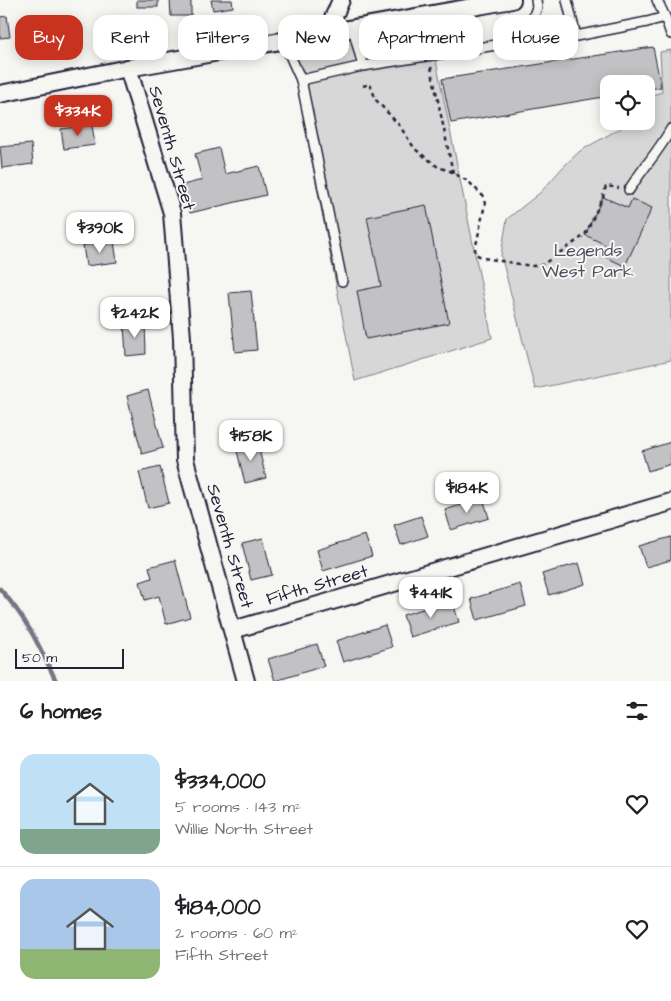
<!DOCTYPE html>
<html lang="en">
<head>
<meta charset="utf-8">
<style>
  body { margin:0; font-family:"Architects Daughter",sans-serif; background:#f6f6f6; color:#202124; height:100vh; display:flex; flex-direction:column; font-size:19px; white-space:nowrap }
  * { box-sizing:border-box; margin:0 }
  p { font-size:16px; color:#757577 }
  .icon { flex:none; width:28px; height:28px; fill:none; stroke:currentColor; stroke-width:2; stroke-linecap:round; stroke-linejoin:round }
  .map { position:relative; height:681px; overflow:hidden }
  .details { display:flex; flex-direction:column; background:#fff; flex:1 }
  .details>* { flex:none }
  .hud { position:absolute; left:15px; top:15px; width:641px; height:45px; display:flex; gap:10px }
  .buttons { position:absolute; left:600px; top:75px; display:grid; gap:10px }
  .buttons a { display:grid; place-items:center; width:55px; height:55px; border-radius:10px; background:#fff; box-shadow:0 2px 12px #0003; font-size:25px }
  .scale { position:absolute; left:15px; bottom:12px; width:109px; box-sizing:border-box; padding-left:5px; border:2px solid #22223b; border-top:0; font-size:14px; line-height:18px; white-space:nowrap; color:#22223b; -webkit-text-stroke:4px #f6f6f2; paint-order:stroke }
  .price { position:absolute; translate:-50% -42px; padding:0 11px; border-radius:10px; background:#fff; color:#222; font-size:16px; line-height:32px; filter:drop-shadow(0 1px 2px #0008) }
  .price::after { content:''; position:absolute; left:50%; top:30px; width:15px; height:11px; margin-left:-8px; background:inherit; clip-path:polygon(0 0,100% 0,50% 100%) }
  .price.active { background:#c8321e; color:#fff }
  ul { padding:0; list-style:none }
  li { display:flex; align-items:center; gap:15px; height:125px; padding:0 20px }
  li+li { border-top:1px solid #e0e0e0 }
  li span { display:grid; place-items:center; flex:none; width:140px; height:100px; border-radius:15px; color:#555 }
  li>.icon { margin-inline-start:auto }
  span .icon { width:60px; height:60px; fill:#fffc; stroke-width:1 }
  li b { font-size:21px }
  h2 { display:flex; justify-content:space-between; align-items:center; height:60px; padding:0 20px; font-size:21px }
  .pill { padding:0 18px; border-radius:15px; background:#fff; box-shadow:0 2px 12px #0003; font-size:18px; line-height:45px }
  .pill.active { background:#c8321e; color:#fff }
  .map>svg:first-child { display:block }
  .green { fill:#d7d7d7; stroke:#7c7c89 }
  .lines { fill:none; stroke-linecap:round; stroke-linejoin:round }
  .stream { stroke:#757583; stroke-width:4.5 }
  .building { fill:#c2c2c4; stroke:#22223b }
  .service-casing { stroke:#22223b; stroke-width:12 }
  .minor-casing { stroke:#22223b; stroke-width:20 }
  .path { stroke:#22223b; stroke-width:2.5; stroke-dasharray:4 4; stroke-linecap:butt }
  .service { stroke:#f6f6f2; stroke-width:9 }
  .minor { stroke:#f6f6f2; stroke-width:16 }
  .labels { text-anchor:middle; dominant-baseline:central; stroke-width:4; stroke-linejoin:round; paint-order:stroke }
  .street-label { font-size:18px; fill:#22223b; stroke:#f6f6f2 }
  .park-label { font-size:18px; fill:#4f4f62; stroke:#f6f6f2 }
</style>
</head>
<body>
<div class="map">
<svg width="671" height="681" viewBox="0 0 671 681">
  <rect width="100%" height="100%" fill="#f6f6f2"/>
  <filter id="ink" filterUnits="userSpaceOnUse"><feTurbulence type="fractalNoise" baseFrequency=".02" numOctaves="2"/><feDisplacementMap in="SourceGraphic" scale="10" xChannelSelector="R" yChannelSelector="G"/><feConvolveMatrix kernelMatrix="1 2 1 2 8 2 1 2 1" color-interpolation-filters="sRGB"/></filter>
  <g filter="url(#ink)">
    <g class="green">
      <path d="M427 16 492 338 355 381 288 39Z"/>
      <path d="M671 50V360L535 389 501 255 507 219 541 192 563 167 580 151 626 125V121H646V97L662 92 660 52Z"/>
    </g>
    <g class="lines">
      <path class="stream" d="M0 589C27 619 39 645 56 681"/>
    </g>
    <g class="building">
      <rect x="137" y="0" width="21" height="7"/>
      <path d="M170 0H191V16H171Z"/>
      <path d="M211 0H232L233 7 213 10Z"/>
      <path d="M7 16 10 37 0 38V17Z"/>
      <path d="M653 47 661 87 646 90V84H609V96L451 123 442 79Z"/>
      <path d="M92 125 95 145 64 149 61 129Z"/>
      <path d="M31 144 33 164 2 168 0 147Z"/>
      <path d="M219 148 225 174 259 166 266 195 190 213 183 185 202 180 195 154Z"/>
      <path d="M603 197 628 208 632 199 652 208 625 266 601 255 606 245 585 235Z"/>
      <path d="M426 205 449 323 366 339 357 291 381 286 367 217Z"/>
      <path d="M114 241 117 262 86 266 83 245Z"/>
      <path d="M251 291 257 350 235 352 229 293Z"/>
      <path d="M145 323 146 354 126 356 124 324Z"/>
      <path d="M148 390 163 448 142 454 127 396Z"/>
      <path d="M257 441 266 478 245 483 236 447Z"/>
      <path d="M671 442V464L648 471 642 451Z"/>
      <path d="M160 467 169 503 148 508 139 472Z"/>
      <path d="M483 498 489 518 451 530 445 510Z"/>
      <path d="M421 516 428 536 401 545 394 525Z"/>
      <path d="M365 535 372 556 323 571 317 550Z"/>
      <path d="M671 537V560L646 567 639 546Z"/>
      <path d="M263 538 272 575 251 580 242 543Z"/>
      <path d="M175 560 190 617 166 624 159 596 145 600 140 582 152 578 149 567Z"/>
      <path d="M579 563 585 584 549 595 542 574Z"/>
      <path d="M520 584 526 606 477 620 471 599Z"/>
      <path d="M452 600 459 622 410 637 403 615Z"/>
      <path d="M385 625 392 647 343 662 336 641Z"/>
      <path d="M317 644 324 666 275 681 268 659Z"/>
    </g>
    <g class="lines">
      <defs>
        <g id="service">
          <path d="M567 0 576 36 647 22 665 17 671 34"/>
          <path d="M657 0 665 17"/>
          <path d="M353 28 363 66"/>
          <path d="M283 40 301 80"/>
          <path d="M629 190C642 169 659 151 671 129"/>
          <path d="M342 281 301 80 363 66 515 42 528 32 537 7 536 0"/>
        </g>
        <g id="minor">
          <path d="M327 32 341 0"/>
          <path d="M128 68 172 213 182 338 185 460 246 681"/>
          <path d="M0 94 128 68 512 0"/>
          <path d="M233 630 671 502"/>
        </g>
      </defs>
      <use href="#service" class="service-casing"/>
      <use href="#minor" class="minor-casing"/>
      <g class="path">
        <path d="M431 67 453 173"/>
        <path d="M363 86 370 84 376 100 399 125 415 149 438 167 450 171 469 182 483 196 485 204 475 250V254L484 258 513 263 532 266 542 265 585 235 603 197 606 186 619 188"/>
      </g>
      <use href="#service" class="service"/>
      <use href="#minor" class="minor"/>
    </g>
  </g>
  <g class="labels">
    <g class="street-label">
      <text transform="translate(172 148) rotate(74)">Seventh Street</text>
      <text transform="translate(230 546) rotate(74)">Seventh Street</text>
      <text transform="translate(317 585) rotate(-16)">Fifth Street</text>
    </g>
    <g class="park-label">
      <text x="588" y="250">Legends<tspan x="588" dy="21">West Park</tspan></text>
    </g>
  </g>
</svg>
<div class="buttons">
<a><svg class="icon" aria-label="locate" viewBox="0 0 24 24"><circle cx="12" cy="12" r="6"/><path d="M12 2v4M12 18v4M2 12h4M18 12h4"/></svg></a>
</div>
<div class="scale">50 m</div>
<b class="price active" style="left:78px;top:137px">$334K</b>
<b class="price" style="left:100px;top:254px">$390K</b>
<b class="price" style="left:135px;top:339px">$242K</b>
<b class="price" style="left:251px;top:462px">$158K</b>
<b class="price" style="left:467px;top:514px">$184K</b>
<b class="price" style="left:431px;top:619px">$441K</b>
<div class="hud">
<a class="pill active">Buy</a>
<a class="pill">Rent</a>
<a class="pill">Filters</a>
<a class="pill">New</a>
<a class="pill">Apartment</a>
<a class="pill">House</a>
</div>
</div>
<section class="details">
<h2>6 homes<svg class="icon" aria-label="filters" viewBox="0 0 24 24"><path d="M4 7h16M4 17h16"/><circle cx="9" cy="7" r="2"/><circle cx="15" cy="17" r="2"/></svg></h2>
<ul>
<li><span style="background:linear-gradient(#bfe0f5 75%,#7fa58c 0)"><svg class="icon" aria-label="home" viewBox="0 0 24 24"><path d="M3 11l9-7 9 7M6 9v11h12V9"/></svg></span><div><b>$334,000</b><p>5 rooms · 143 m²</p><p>Willie North Street</p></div><svg class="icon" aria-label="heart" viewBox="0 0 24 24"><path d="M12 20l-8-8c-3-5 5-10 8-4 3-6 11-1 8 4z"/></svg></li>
<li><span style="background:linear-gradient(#a9c7e8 70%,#8fb573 0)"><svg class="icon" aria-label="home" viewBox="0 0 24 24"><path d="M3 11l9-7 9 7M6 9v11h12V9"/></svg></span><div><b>$184,000</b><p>2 rooms · 60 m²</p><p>Fifth Street</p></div><svg class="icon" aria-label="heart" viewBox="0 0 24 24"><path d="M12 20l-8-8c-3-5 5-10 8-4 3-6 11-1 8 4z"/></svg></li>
</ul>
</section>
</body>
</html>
